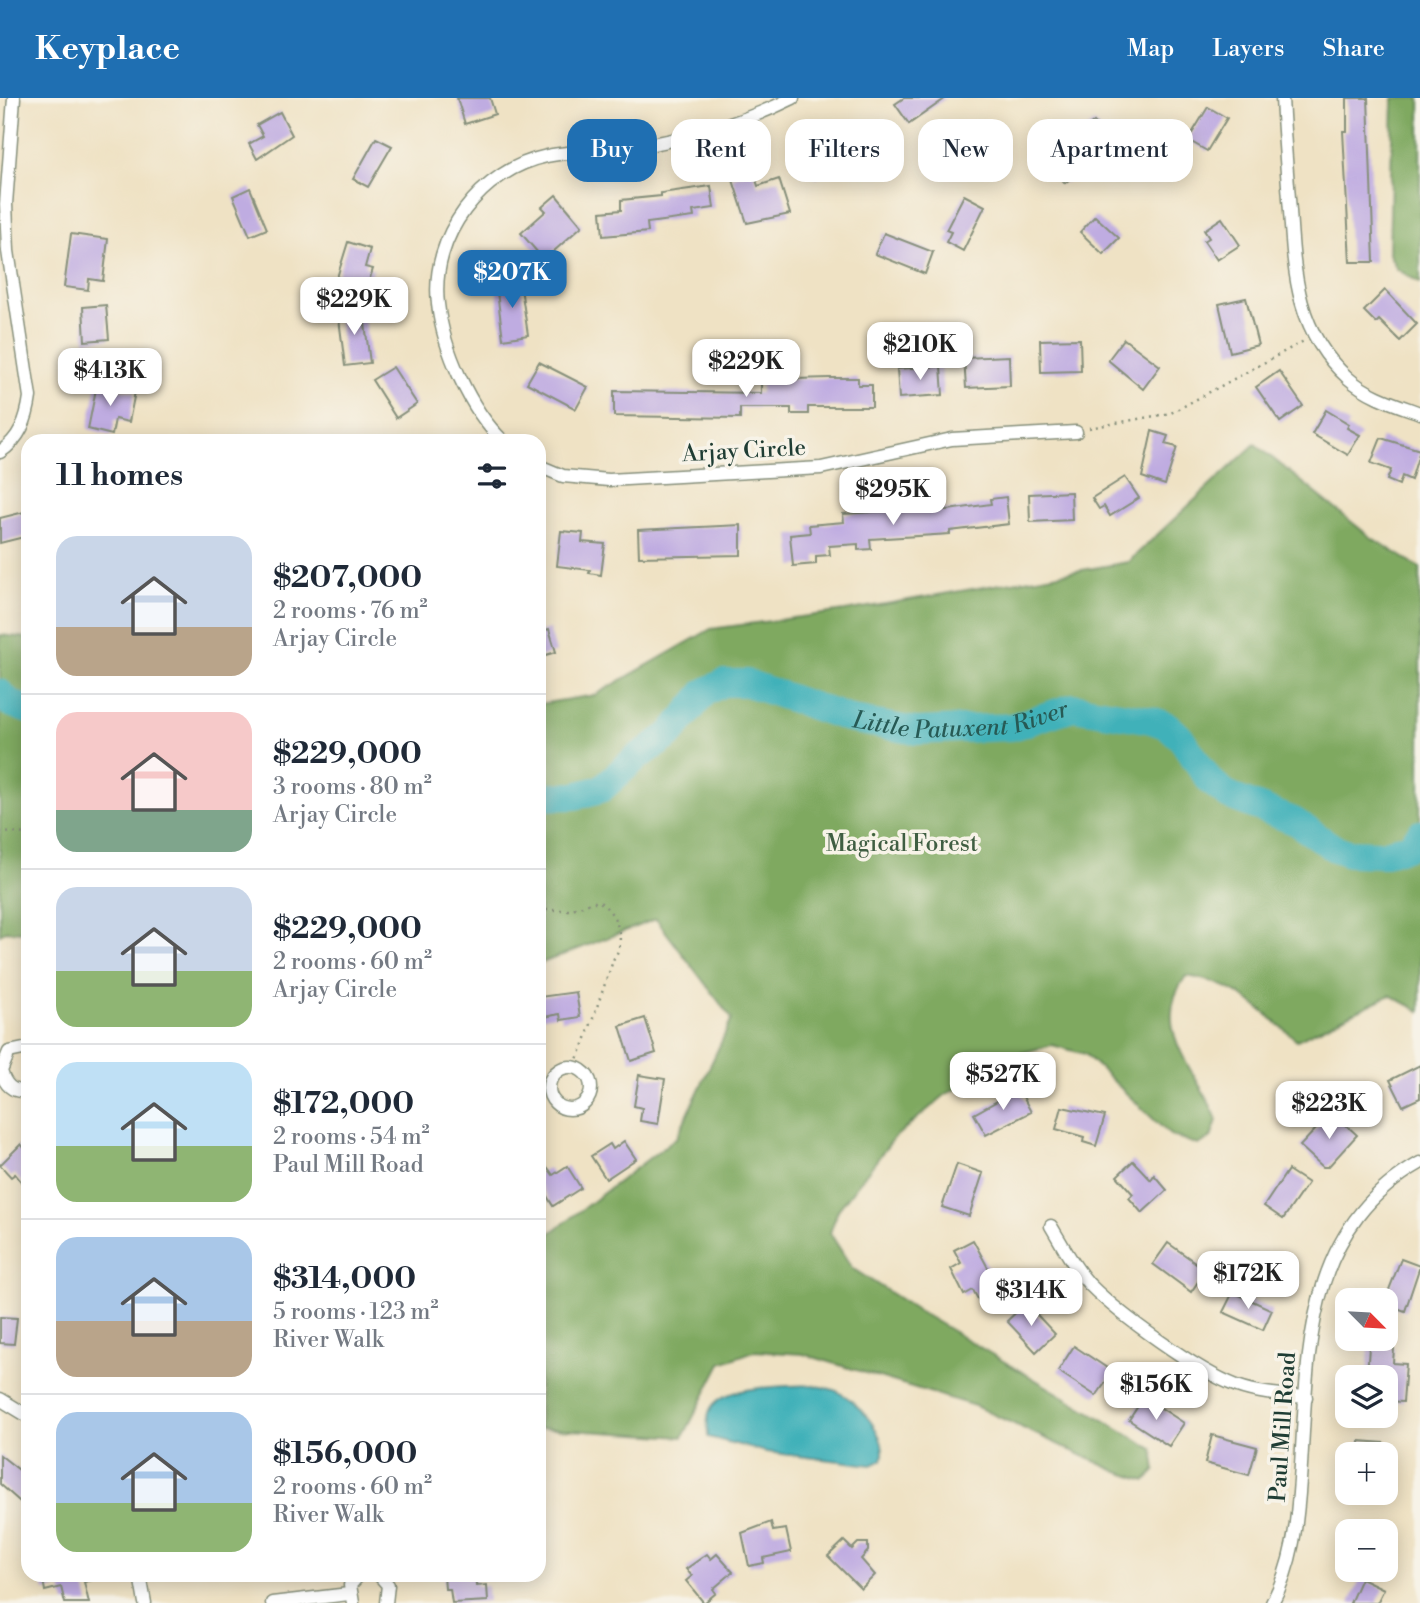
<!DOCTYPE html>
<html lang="en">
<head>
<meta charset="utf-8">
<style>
  body { margin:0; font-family:"Libre Bodoni",serif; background:#f6f6f7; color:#1f2937; height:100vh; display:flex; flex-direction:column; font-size:26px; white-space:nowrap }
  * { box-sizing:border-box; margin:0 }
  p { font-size:23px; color:#747a83 }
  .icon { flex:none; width:38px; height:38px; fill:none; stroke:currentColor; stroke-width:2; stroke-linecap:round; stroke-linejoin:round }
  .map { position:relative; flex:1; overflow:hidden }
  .drawer { position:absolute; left:21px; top:336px; width:525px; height:1148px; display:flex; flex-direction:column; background:#fff; border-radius:21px; box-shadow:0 4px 18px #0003 }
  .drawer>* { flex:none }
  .banner { position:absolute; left:567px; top:21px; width:665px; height:63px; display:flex; gap:14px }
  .needle { width:46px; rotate:114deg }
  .tools { position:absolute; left:1335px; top:1190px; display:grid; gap:14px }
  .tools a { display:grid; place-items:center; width:63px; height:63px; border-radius:14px; background:#fff; box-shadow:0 4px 18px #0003; font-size:35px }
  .price { position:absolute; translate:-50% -60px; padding:0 16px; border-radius:14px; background:#fff; color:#222; font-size:23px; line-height:46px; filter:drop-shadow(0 2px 4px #0008) }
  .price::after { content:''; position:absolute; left:50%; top:42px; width:21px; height:16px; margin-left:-10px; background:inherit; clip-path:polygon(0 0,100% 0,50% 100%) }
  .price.on { background:#1f6fb2; color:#fff }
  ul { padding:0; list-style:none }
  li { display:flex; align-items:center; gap:21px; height:175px; padding:0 35px }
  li+li { border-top:2px solid #e0e1e3 }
  li span { display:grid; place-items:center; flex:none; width:196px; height:140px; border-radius:21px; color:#555 }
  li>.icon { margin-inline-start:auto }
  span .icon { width:84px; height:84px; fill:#fffc; stroke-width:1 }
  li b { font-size:30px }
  h2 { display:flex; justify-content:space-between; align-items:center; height:84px; padding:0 35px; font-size:30px }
  .tag { padding:0 24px; border-radius:21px; background:#fff; box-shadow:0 4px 18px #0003; font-size:24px; line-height:63px }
  .tag.on { background:#1f6fb2; color:#fff }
  header { display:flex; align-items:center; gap:42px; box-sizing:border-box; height:98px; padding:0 35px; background:#1f6fb2; color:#fff }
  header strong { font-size:33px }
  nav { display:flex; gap:38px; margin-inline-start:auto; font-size:24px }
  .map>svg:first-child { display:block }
  .forest { fill:#7fa960; stroke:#4f734a; stroke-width:2 }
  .water { fill:#40b1b9; stroke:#307776; stroke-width:2 }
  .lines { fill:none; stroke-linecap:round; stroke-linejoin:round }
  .river { stroke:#40b1b9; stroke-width:28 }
  .building { fill:#bface1 }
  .street-casing { stroke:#87907c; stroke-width:15 }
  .path { stroke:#87907c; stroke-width:2.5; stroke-dasharray:2 5; stroke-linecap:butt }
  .street { stroke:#fff; stroke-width:12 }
  .labels { text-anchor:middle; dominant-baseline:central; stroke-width:7; stroke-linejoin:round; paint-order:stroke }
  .street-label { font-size:23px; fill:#1f3d34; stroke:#f7f3e8 }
  .park-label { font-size:23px; fill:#3f5e42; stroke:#f7f3e8 }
  .water-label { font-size:24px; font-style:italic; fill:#275a55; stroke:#f7f3e8 }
</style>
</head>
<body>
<header>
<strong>Keyplace</strong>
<nav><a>Map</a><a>Layers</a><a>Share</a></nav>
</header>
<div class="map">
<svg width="1420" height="1505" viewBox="0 0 1420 1505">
  <rect width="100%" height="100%" fill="#f7f3e8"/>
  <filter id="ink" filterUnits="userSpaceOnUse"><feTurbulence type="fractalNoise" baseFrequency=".0143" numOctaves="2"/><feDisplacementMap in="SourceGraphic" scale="14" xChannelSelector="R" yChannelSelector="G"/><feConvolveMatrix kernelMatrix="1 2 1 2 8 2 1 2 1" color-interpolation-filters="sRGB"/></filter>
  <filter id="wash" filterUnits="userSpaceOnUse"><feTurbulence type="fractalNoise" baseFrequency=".00686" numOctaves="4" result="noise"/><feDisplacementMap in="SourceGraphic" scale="28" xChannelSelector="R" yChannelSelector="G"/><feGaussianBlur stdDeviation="1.57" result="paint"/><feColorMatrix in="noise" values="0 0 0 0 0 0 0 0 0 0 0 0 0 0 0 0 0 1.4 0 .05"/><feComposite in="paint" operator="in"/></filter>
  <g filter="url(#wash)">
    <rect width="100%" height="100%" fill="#efe2c4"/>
    <g class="forest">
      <path d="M1393 0H1420V185L1397 171 1389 156Z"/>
      <path d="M1255 346 1369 438 1420 470V913L1390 897 1297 942C1259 911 1236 884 1186 878 1147 930 1198 973 1217 1022L1211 1040 1198 1047 1170 1037 1085 956 1052 947 1018 956 945 997 894 1040 838 1112 830 1135 852 1170 920 1214 1153 1351 1156 1372 1146 1383 1118 1374 975 1308 803 1256 754 1253 721 1265 683 1339 539 1330V1144L677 1039 732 921 656 821 539 866V606L595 597 711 531 845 513 1128 464Z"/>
      <path d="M0 537 28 540V834L5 833 0 836Z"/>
    </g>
    <path class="water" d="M812 1287C821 1289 831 1290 839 1294 859 1306 889 1338 882 1362L872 1367 766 1354 708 1339C708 1331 706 1320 710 1312 721 1286 786 1289 812 1287Z"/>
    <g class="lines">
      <g class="river">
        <path d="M0 595 10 605 28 612"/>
        <path id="s1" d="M539 699 575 698 601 691 636 660 670 637 705 594 723 585H747L853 622 916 633 1012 629 1073 609 1151 622 1168 628 1181 640 1210 683 1229 698 1294 723 1334 750 1349 755 1382 756 1410 748 1420 736"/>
      </g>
    </g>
    <g id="blocks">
      <g class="building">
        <path d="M457 0H490L495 16 465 26Z"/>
        <path d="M904 0H946L909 26 895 6Z"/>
        <path d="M1347 0H1368L1374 164H1350L1343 33H1347Z"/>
        <path d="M1208 9 1227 20 1207 53 1188 42Z"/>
        <path d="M280 14 292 37 257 61 249 46 263 38 257 27Z"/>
        <path d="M1094 24 1117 51 1098 68 1092 62 1065 85 1054 72 1077 53 1070 45Z"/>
        <path d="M841 35 859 67 846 75 841 67 816 81 805 63 825 51 822 46Z"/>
        <path d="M376 40 392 48 368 89 353 81Z"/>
        <path d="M753 72 758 88 779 81 790 116 747 125 732 79Z"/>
        <path d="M711 88 714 110 693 113 694 119 647 125 648 134 603 138 601 114 621 112V102L661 98V95Z"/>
        <path d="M250 90 267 131 250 138 233 98Z"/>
        <path d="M556 97 582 128 544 162 521 135 546 113 542 109Z"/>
        <path d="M964 97 985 108 963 153 946 144 951 134 946 132Z"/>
        <path d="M1095 118 1119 140 1103 156 1080 134Z"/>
        <path d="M1222 120 1240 147 1217 162 1204 143 1209 140 1204 132Z"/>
        <path d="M884 135 933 154 925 176 875 156Z"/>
        <path d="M71 136 108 141 103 183 89 181 88 192 64 189Z"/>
        <path d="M348 144 370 151 365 169 373 171 365 195 335 186Z"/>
        <path d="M520 183 528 237 503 241 496 186Z"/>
        <path d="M1385 192 1417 226 1400 243 1379 222 1376 225 1364 213Z"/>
        <path d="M1246 200 1258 247 1230 254 1219 206Z"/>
        <path d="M106 207 109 241 85 243 83 209Z"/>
        <path d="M363 210 370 265 345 268 338 213Z"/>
        <path d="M1080 241 1081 273 1041 274 1040 242Z"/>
        <path d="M1124 241 1160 268 1143 291 1108 262Z"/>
        <path d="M1009 258 1010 288 966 290 964 260Z"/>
        <path d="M539 264 588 289 576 311 527 285Z"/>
        <path d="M941 268 943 297 899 300 897 271Z"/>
        <path d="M393 269 417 306 396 320 372 282Z"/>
        <path d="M1279 273 1303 308 1280 324 1256 289Z"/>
        <path d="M829 280H858V287H872V309H808V316H791V310H740V320L614 318V293L761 295V282Z"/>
        <path d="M97 286 135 294 129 324 115 321 112 337 88 331Z"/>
        <path d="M1326 312 1349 326 1347 330 1360 337 1348 357 1312 336Z"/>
        <path d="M1152 333 1168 338 1165 346 1177 349 1165 387 1142 379Z"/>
        <path d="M1381 340 1420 352 1411 382 1402 378 1399 387 1387 382 1391 372 1371 365Z"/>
        <path d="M1125 379 1139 400 1110 418 1104 408 1099 411 1092 400Z"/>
        <path d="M1071 394 1072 422 1030 424 1029 396Z"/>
        <path d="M1006 399 1009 426 950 433V436L870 441 871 451 858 452V446L829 448 830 457 816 458V466L793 468 790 437 810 435 809 427 844 424 843 416 903 412V408L932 405 933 411 948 412 991 406 990 401Z"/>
        <path d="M28 413V438L0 445V420Z"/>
        <path d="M741 427V457L639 459 638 432Z"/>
        <path d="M561 433 583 435 582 444 605 446 601 477 589 475 590 472 557 468Z"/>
        <path d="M549 531 556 554 539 559V534Z"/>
        <path d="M576 894 580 919 561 922 560 916 539 920V899Z"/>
        <path d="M645 920 656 955 631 963 620 928Z"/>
        <path d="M1420 967V1000L1403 1008 1390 982Z"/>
        <path d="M639 977 665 981 658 1026 640 1023 642 1010 634 1008Z"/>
        <path d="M1019 991 1031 1014 986 1037 974 1016Z"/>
        <path d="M1062 1009 1105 1018 1096 1048 1083 1044 1084 1039 1056 1031Z"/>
        <path d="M1332 1014 1357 1037 1328 1069H1323L1300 1048Z"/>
        <path d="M624 1043 636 1061 606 1081 591 1058 610 1046 613 1051Z"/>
        <path d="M21 1046 28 1055V1092L15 1076 11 1079 0 1067Z"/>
        <path d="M1133 1063 1151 1082 1154 1077 1167 1092 1142 1115 1129 1100 1133 1096 1117 1078Z"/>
        <path d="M957 1066 983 1075 969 1118 942 1109Z"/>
        <path d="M567 1068 581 1090 553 1108 539 1085V1075L548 1070 553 1077Z"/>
        <path d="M1288 1072 1308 1085 1283 1121 1264 1108Z"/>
        <path d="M973 1142 1001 1194 980 1205 973 1192 964 1197 951 1171 961 1165 954 1152Z"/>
        <path d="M1168 1145 1206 1172 1191 1194 1153 1166Z"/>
        <path d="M1401 1161 1420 1168 1405 1213 1386 1206 1385 1202Z"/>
        <path d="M1233 1194 1272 1212 1263 1232 1223 1214Z"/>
        <path d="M1026 1205 1055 1236 1036 1254 1007 1223Z"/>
        <path d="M0 1219 17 1220 14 1246 0 1245Z"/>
        <path d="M1074 1248 1113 1274 1096 1298 1058 1273Z"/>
        <path d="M1369 1248 1394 1250 1393 1265 1406 1266 1403 1304 1386 1303V1279H1367Z"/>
        <path d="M1144 1299 1184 1325 1169 1348 1129 1322Z"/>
        <path d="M1212 1337 1257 1349 1249 1377 1205 1365Z"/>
        <path d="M1360 1343 1384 1345 1383 1356H1359Z"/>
        <path d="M0 1357 28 1379V1411L0 1386Z"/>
        <path d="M771 1424 773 1433 786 1431 791 1454 763 1460 764 1465 749 1468 742 1435Z"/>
        <path d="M844 1443 852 1451 858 1445H868V1453L861 1461 875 1477 861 1491 828 1458Z"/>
        <path d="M707 1456 711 1461 717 1456 733 1474 713 1491 716 1495 704 1505 686 1483 692 1478 686 1471Z"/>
        <path d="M42 1477H93V1482L84 1484 89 1505H65L61 1489 45 1493Z"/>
        <path d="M444 1477H475L476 1488 487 1487 488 1503 452 1505 450 1491H445Z"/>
        <path d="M1361 1480 1384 1491 1377 1505H1350Z"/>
      </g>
    </g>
  </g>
  <g filter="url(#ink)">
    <use href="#blocks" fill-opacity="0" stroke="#87907c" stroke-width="2"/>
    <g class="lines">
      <defs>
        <g id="street">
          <path d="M1282 0C1284 38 1287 75 1290 113 1294 176 1297 235 1348 280 1368 298 1395 306 1420 315"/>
          <path d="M503 343C470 312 443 251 438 206 430 138 481 72 547 58 580 51 614 54 647 47 697 38 747 23 793 0"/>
          <path d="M0 354C20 341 27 321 30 299L8 153 6 106 14 0"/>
          <path d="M539 368 563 378 609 382 821 370 952 341 1076 334"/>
          <path d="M28 950 9 954 1 973C5 987 12 995 28 993"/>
          <circle cx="570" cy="990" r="21"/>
          <path d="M1051 1128C1063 1148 1074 1170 1090 1187 1120 1217 1197 1273 1237 1288 1259 1296 1283 1297 1306 1299"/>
          <path d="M0 1301 28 1318"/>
          <path d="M140 1477 145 1505"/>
          <path d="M379 1477 388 1487 386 1505"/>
          <path d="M272 1505 349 1496"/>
          <path d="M353 1505 350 1487 359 1477"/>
          <path d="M1272 1505C1293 1466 1297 1425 1300 1382 1309 1262 1300 1133 1420 1065"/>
        </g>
      </defs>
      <use href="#street" class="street-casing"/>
      <g class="path">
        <path d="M1089 330 1171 315 1304 243"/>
        <path d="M0 734 28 736"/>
        <path d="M539 812H569L598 803C617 814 627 843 614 860L583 949 573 969"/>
      </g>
      <use href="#street" class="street"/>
    </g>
  </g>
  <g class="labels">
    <g class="street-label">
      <text transform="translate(744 353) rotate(-3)">Arjay Circle</text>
      <text transform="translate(1283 1329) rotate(-86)">Paul Mill Road</text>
    </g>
    <g class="park-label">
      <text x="902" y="746">Magical Forest</text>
    </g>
    <g class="water-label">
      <text stroke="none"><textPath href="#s1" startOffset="472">Little Patuxent River</textPath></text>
    </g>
  </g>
</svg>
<div class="tools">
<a><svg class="needle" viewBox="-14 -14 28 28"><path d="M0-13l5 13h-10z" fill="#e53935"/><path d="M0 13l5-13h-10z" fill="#747a83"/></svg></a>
<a><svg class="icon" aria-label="layers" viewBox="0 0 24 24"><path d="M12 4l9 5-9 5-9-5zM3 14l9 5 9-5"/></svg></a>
<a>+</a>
<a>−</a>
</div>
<b class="price on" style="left:512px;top:212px">$207K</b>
<b class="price" style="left:354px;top:239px">$229K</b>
<b class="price" style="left:920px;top:284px">$210K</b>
<b class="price" style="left:746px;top:301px">$229K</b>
<b class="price" style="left:110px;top:310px">$413K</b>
<b class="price" style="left:893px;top:429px">$295K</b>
<b class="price" style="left:1003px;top:1014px">$527K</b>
<b class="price" style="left:1329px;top:1043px">$223K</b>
<b class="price" style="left:1248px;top:1213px">$172K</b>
<b class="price" style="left:1031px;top:1230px">$314K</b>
<b class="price" style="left:1156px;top:1324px">$156K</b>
<div class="banner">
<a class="tag on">Buy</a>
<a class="tag">Rent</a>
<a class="tag">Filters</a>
<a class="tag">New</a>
<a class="tag">Apartment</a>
</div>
<section class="drawer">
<h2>11 homes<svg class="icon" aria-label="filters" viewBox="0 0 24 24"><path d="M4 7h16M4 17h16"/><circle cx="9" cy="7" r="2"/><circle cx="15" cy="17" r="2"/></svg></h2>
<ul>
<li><span style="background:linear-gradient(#c9d6e8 65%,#b9a48a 0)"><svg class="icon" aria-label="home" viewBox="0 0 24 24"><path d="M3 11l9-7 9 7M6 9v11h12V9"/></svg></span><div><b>$207,000</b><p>2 rooms · 76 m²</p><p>Arjay Circle</p></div></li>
<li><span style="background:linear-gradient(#f6c9c9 70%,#7fa58c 0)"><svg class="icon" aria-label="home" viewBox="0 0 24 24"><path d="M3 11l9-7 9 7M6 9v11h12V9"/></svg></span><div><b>$229,000</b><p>3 rooms · 80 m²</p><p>Arjay Circle</p></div></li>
<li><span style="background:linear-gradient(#c9d6e8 60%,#8fb573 0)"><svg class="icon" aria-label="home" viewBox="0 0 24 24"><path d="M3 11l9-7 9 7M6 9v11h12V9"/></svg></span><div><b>$229,000</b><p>2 rooms · 60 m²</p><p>Arjay Circle</p></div></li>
<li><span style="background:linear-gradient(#bfe0f5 60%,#8fb573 0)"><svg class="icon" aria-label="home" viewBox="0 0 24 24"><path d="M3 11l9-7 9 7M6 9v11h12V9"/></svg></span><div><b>$172,000</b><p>2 rooms · 54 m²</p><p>Paul Mill Road</p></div></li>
<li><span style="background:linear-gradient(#a9c7e8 60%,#b9a48a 0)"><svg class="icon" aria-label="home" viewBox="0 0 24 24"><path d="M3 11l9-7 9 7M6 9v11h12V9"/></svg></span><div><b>$314,000</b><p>5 rooms · 123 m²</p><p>River Walk</p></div></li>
<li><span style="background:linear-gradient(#a9c7e8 65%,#8fb573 0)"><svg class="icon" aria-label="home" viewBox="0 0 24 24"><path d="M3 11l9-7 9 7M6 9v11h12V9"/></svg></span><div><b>$156,000</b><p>2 rooms · 60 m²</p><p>River Walk</p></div></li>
</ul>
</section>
</div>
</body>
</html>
